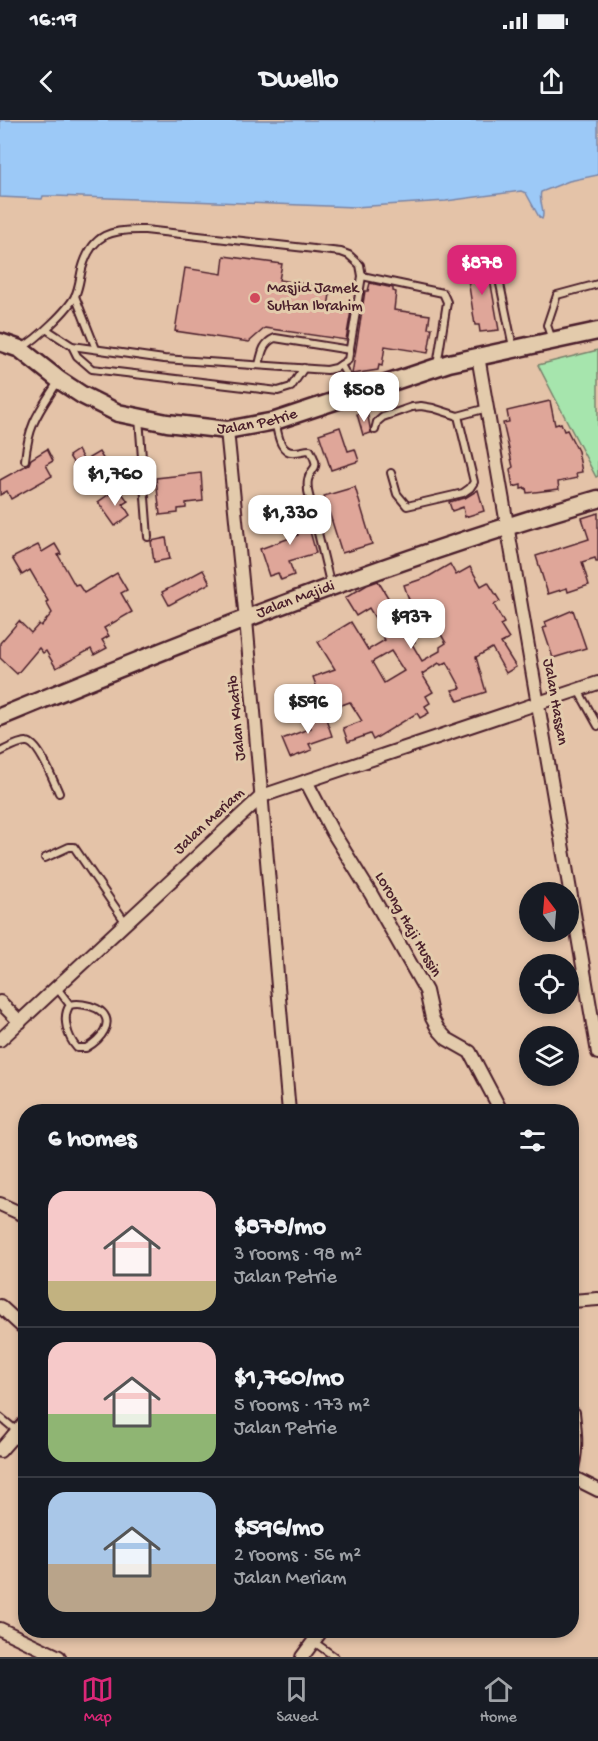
<!DOCTYPE html>
<html lang="en">
<head>
<meta charset="utf-8">
<style>
  body { margin:0; font-family:"Gochi Hand",sans-serif; background:#242831; color:#f1f3f6; height:100vh; display:flex; flex-direction:column; font-size:22px; white-space:nowrap }
  * { box-sizing:border-box; margin:0 }
  p { font-size:20px; color:#9ea1a6 }
  .icon { flex:none; width:33px; height:33px; fill:none; stroke:currentColor; stroke-width:2; stroke-linecap:round; stroke-linejoin:round }
  .map { position:relative; flex:1; overflow:hidden }
  .panel { position:absolute; left:18px; top:984px; width:561px; height:534px; display:flex; flex-direction:column; background:#171b24; border-radius:24px; box-shadow:0 3px 9px #0003 }
  .panel>* { flex:none }
  .needle { width:39px; rotate:344deg }
  .controls { position:absolute; left:519px; top:762px; display:grid; gap:12px }
  .controls a { display:grid; place-items:center; width:60px; height:60px; border-radius:50%; background:#171b24; box-shadow:0 3px 9px #0003; font-size:30px }
  .price { position:absolute; translate:-50% -51px; padding:0 14px; border-radius:12px; background:#fff; color:#222; font-size:20px; line-height:39px; filter:drop-shadow(0 2px 3px #0008) }
  .price::after { content:''; position:absolute; left:50%; top:36px; width:18px; height:14px; margin-left:-9px; background:inherit; clip-path:polygon(0 0,100% 0,50% 100%) }
  .price.current { background:#db2777; color:#fff }
  ul { padding:0; list-style:none }
  li { display:flex; align-items:center; gap:18px; height:150px; padding:0 30px }
  li+li { border-top:2px solid #363941 }
  li span { display:grid; place-items:center; flex:none; width:168px; height:120px; border-radius:18px; color:#555 }
  li>.icon { margin-inline-start:auto }
  span .icon { width:72px; height:72px; fill:#fffc; stroke-width:1 }
  li b { font-size:26px }
  h2 { display:flex; justify-content:space-between; align-items:center; height:72px; padding:0 30px; font-size:26px }
  .status { display:flex; justify-content:space-between; align-items:center; height:42px; padding:0 30px; background:#171b24; direction:ltr }
  .status svg { height:16px; fill:currentColor }
  header { display:flex; justify-content:space-between; align-items:center; height:78px; padding:0 30px; background:#171b24; font-size:27px; font-weight:700 }
  .menu { display:flex; justify-content:space-around; align-items:center; height:84px; border-top:2px solid #363941; background:#171b24; font-size:16px; color:#9ea1a6 }
  .menu a { display:grid; justify-items:center; gap:3px }
  .menu .current { color:#db2777 }
  .map>svg:first-child { display:block }
  .green { fill:#a6e5ad; stroke:#78826c; stroke-width:1.5 }
  .water { fill:#9cc9f7; stroke:#7b85a5; stroke-width:1.5 }
  .building { fill:#dfa699; stroke:#4a1f2b; stroke-width:1.5; fill-rule:evenodd }
  .lines { fill:none; stroke-linecap:round; stroke-linejoin:round }
  .lane-casing { stroke:#4a1f2b; stroke-width:10 }
  .street-casing { stroke:#4a1f2b; stroke-width:16 }
  .secondary-casing { stroke:#4a1f2b; stroke-width:21 }
  .lane { stroke:#e3cbac; stroke-width:6 }
  .street { stroke:#e3cbac; stroke-width:12 }
  .secondary { stroke:#e3cbac; stroke-width:16 }
  .poi-dot { fill:#d1495b; stroke:#e3cbac; stroke-width:2 }
  .labels { text-anchor:middle; dominant-baseline:central; stroke-width:6; stroke-linejoin:round; paint-order:stroke }
  .poi-label { font-size:16px; fill:#4a1f2b; stroke:#e3cbac; text-anchor:start }
  .street-label { font-size:16px; fill:#4a1f2b; stroke:#e3cbac }
</style>
</head>
<body>
<div class="status"><b>16:19</b><svg viewBox="0 0 49 12"><path d="M0 12V9h3v3zM5 12V6h3v6zM10 12V3h3v9zM15 12V0h3v12zM26 1h20v11H26zM47 4h2v5h-2z"/></svg></div>
<header><svg class="icon" aria-label="back" viewBox="0 0 24 24"><path d="M15 5l-7 7 7 7"/></svg>Dwello<svg class="icon" aria-label="share" viewBox="0 0 24 24"><path d="M12 15V3M7 8l5-5 5 5M5 13v7h14v-7"/></svg></header>
<div class="map">
<svg width="598" height="1537" viewBox="0 0 598 1537">
  <rect width="100%" height="100%" fill="#e4c3a8"/>
  <filter id="ink" filterUnits="userSpaceOnUse"><feTurbulence type="fractalNoise" baseFrequency=".0167" numOctaves="2"/><feDisplacementMap in="SourceGraphic" scale="12" xChannelSelector="R" yChannelSelector="G"/><feConvolveMatrix kernelMatrix="1 2 1 2 8 2 1 2 1" color-interpolation-filters="sRGB"/></filter>
  <g filter="url(#ink)">
    <path class="green" d="M598 230V356L596 357 538 245Z"/>
    <path class="water" d="M0 0H598V55L569 61 541 72C538 81 546 91 542 99L539 97 526 73 521 71 446 81 355 87 55 76H43L42 79 0 77Z"/>
    <g class="building">
      <path d="M224 136 282 144 279 160 331 168 328 187 351 191 346 220 265 208 249 222 175 211 185 148 222 154Z"/>
      <path d="M468 139 473 142H487L499 210 480 212 479 205H475L465 140Z"/>
      <path d="M370 163 393 168V171L396 172 394 190 430 195 428 208H432L428 233 385 226 382 246 379 245 378 250 352 254 365 171H368Z"/>
      <path d="M550 281 555 305 561 303 564 311 567 310 578 331 582 352 576 353 577 358 558 362 559 369 527 373 526 368 521 369V365L513 367 510 349 513 347 503 303 509 302 507 291Z"/>
      <path d="M367 291 371 313 363 315 357 294Z"/>
      <path d="M340 307 348 331 355 329 359 341 331 350 319 314Z"/>
      <path d="M47 329 53 341 46 345 52 356 11 379 7 371 0 375V360L29 344 31 339Z"/>
      <path d="M78 330 84 341 99 332 104 340 97 344 100 350 84 360 69 336Z"/>
      <path d="M201 353 203 381 186 383V388L178 389V393L160 395 156 358Z"/>
      <path d="M355 367 372 424 342 433 324 376Z"/>
      <path d="M118 368 128 381 123 384 130 395 115 406 98 382Z"/>
      <path d="M478 370 484 391 465 397 463 387 452 391 449 382 465 378Z"/>
      <path d="M301 379 316 433 289 441 294 455 281 460 278 453 269 456 260 429 298 415 289 382Z"/>
      <path d="M598 393V441H596L595 438 582 442 589 465 568 472 567 468 548 474 536 436 589 419 582 398Z"/>
      <path d="M166 418 170 439 154 442 151 421Z"/>
      <path d="M55 424 61 434 58 435 75 465 78 464 84 473 117 453 127 470 121 473 132 492 104 508 109 516 102 520 107 528 94 535 91 529 56 548 46 531 43 533 39 528 17 554 0 538V523L19 501 31 513 39 504 41 506 52 493 46 482 48 481 30 450 22 455 12 438 38 425 42 432Z"/>
      <path d="M450 444 456 455 470 447 481 466 488 462 500 481 494 485 504 503 500 505 509 519 501 523 516 547 506 553 492 528 476 537 486 572 458 581 452 570 461 568 447 542 441 545 439 543 422 554 433 572 426 576 430 583 425 586 429 593 420 598 417 593 373 620 370 614 348 622 343 608 362 601 350 582 325 591 313 557 335 549 318 522 351 502 368 530 385 520 377 508 380 506 369 488 356 496 345 478 367 465 378 461 415 522 412 524 422 541 440 531V527L446 523 435 504 419 509 404 465 428 457ZM391 531 404 551 384 563 372 542Z"/>
      <path d="M203 450 210 463 169 485 162 472Z"/>
      <path d="M573 490 586 528 553 538 543 508 547 507 545 502Z"/>
      <path d="M323 590 332 616 309 624 312 630 290 638 282 619 311 608 307 596Z"/>
    </g>
    <g class="lines">
      <defs>
        <g id="lane">
          <path d="M473 137 488 136 495 140 513 227"/>
          <path d="M362 156 443 173 447 182 437 246"/>
          <path d="M75 176 96 229"/>
          <path d="M552 220 547 205 557 175 598 164"/>
          <path d="M72 226 77 236 92 249 278 271 291 267 304 248"/>
          <path d="M23 227C37 219 68 190 75 176 79 168 80 157 82 149 92 113 112 109 145 110L341 132 349 135 360 145 362 156 348 240 336 248 327 250 164 239 72 226 46 209"/>
          <path d="M259 245C262 232 263 223 275 218L350 230"/>
          <path d="M341 245 357 274"/>
          <path d="M139 298 148 417"/>
          <path d="M275 301C278 312 279 334 295 332 300 332 304 330 310 330 322 352 311 345 308 360 307 364 308 368 308 371L331 467"/>
          <path d="M375 310 377 302 383 297 412 287 421 286 433 288 458 296 487 288"/>
          <path d="M25 340C29 302 39 292 59 260"/>
          <path d="M391 353 397 374 407 386 463 373 470 368 474 362 458 296"/>
          <path d="M578 570 598 606"/>
          <path d="M0 632C7 629 19 621 27 622 39 623 54 662 59 673"/>
          <path d="M45 738 69 727H74L126 803"/>
          <path d="M57 868 70 885C61 897 68 918 77 928H86C93 924 100 919 104 911 116 890 84 881 70 885"/>
          <path d="M0 1297 17 1311"/>
          <path d="M573 1357C580 1332 579 1318 576 1292"/>
          <path d="M314 1522 335 1537"/>
        </g>
        <g id="street">
          <path d="M478 236 598 933"/>
          <path d="M227 310 246 500 289 992"/>
          <path d="M306 661 332 711 371 774 426 871 432 898 438 909 447 919 470 932 500 989"/>
          <path d="M0 882 20 902"/>
          <path d="M0 920 262 676 598 563"/>
          <path d="M0 1084 26 1096"/>
          <path d="M572 1181 598 1179"/>
          <path d="M0 1186 26 1210"/>
          <path d="M13 1316 26 1322"/>
          <path d="M0 1331 26 1301"/>
          <path d="M572 1357 598 1370"/>
          <path d="M0 1509 59 1537"/>
          <path d="M302 1537 322 1510"/>
        </g>
        <g id="secondary">
          <path id="s1" d="M0 222 20 229 59 260 82 275 118 293 167 303 227 310 275 301 449 243 598 211"/>
          <path id="s2" d="M0 597C196 516 394 438 598 379"/>
        </g>
      </defs>
      <use href="#lane" class="lane-casing"/>
      <use href="#street" class="street-casing"/>
      <use href="#secondary" class="secondary-casing"/>
      <use href="#lane" class="lane"/>
      <use href="#street" class="street"/>
      <use href="#secondary" class="secondary"/>
    </g>
  </g>
  <circle class="poi-dot" cx="255" cy="178" r="6"/>
  <g class="labels">
    <g class="poi-label">
      <text x="267" y="169">Masjid Jamek<tspan x="267" dy="18">Sultan Ibrahim</tspan></text>
    </g>
    <g class="street-label">
      <text stroke="none"><textPath href="#s1" startOffset="280">Jalan Petrie</textPath></text>
      <text stroke="none"><textPath href="#s2" startOffset="318">Jalan Majidi</textPath></text>
      <text transform="translate(554 582) rotate(80)">Jalan Hassan</text>
      <text transform="translate(238 598) rotate(-95)">Jalan Khatib</text>
      <text transform="translate(210 702) rotate(-43)">Jalan Meriam</text>
      <text transform="translate(407 805) rotate(60)">Lorong Haji Hussin</text>
    </g>
  </g>
</svg>
<div class="controls">
<a><svg class="needle" viewBox="-14 -14 28 28"><path d="M0-13l5 13h-10z" fill="#e53935"/><path d="M0 13l5-13h-10z" fill="#9ea1a6"/></svg></a>
<a><svg class="icon" aria-label="locate" viewBox="0 0 24 24"><circle cx="12" cy="12" r="6"/><path d="M12 2v4M12 18v4M2 12h4M18 12h4"/></svg></a>
<a><svg class="icon" aria-label="layers" viewBox="0 0 24 24"><path d="M12 4l9 5-9 5-9-5zM3 14l9 5 9-5"/></svg></a>
</div>
<b class="price current" style="left:482px;top:176px">$878</b>
<b class="price" style="left:364px;top:303px">$508</b>
<b class="price" style="left:115px;top:387px">$1,760</b>
<b class="price" style="left:290px;top:426px">$1,330</b>
<b class="price" style="left:411px;top:530px">$937</b>
<b class="price" style="left:308px;top:615px">$596</b>
<section class="panel">
<h2>6 homes<svg class="icon" aria-label="filters" viewBox="0 0 24 24"><path d="M4 7h16M4 17h16"/><circle cx="9" cy="7" r="2"/><circle cx="15" cy="17" r="2"/></svg></h2>
<ul>
<li><span style="background:linear-gradient(#f6c9c9 75%,#c2b280 0)"><svg class="icon" aria-label="home" viewBox="0 0 24 24"><path d="M3 11l9-7 9 7M6 9v11h12V9"/></svg></span><div><b>$878/mo</b><p>3 rooms · 98 m²</p><p>Jalan Petrie</p></div></li>
<li><span style="background:linear-gradient(#f6c9c9 60%,#8fb573 0)"><svg class="icon" aria-label="home" viewBox="0 0 24 24"><path d="M3 11l9-7 9 7M6 9v11h12V9"/></svg></span><div><b>$1,760/mo</b><p>5 rooms · 173 m²</p><p>Jalan Petrie</p></div></li>
<li><span style="background:linear-gradient(#a9c7e8 60%,#b9a48a 0)"><svg class="icon" aria-label="home" viewBox="0 0 24 24"><path d="M3 11l9-7 9 7M6 9v11h12V9"/></svg></span><div><b>$596/mo</b><p>2 rooms · 56 m²</p><p>Jalan Meriam</p></div></li>
</ul>
</section>
</div>
<nav class="menu">
<a class="current"><svg class="icon" aria-label="map" viewBox="0 0 24 24"><path d="M3 6l6-2 6 2 6-2v14l-6 2-6-2-6 2zM9 4v14M15 6v14"/></svg>Map</a>
<a><svg class="icon" aria-label="saved" viewBox="0 0 24 24"><path d="M7 4h10v16l-5-4-5 4z"/></svg>Saved</a>
<a><svg class="icon" aria-label="home" viewBox="0 0 24 24"><path d="M3 11l9-7 9 7M6 9v11h12V9"/></svg>Home</a>
</nav>
</body>
</html>
